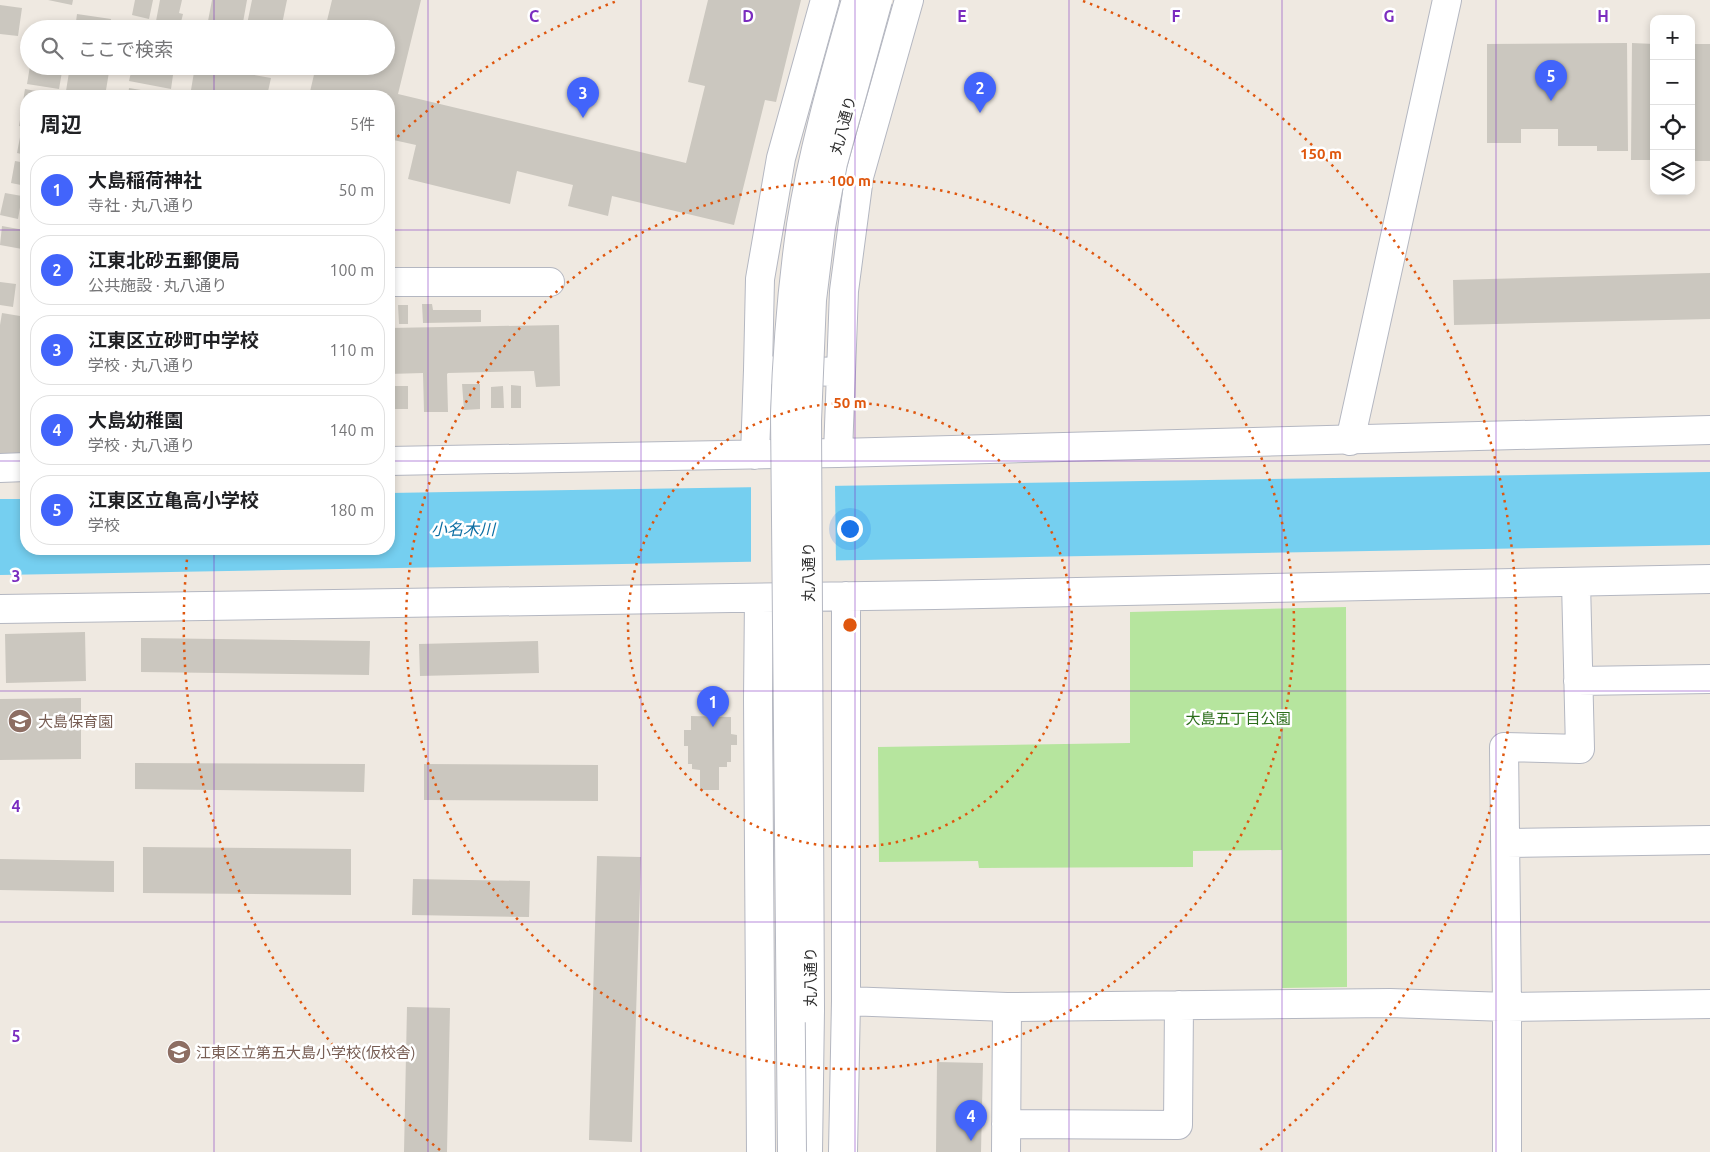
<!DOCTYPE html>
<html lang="ja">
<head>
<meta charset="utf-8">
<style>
	:root { --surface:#fff; --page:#f6f6f6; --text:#202124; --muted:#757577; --line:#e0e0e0; --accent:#4264fb }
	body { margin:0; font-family:Ubuntu,"Noto Sans JP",sans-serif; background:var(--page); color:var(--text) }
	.controls { position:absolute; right:15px; top:15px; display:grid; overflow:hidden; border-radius:10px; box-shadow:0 2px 8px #0003 }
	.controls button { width:45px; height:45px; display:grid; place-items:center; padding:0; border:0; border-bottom:1px solid var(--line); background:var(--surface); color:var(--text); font:25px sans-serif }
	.you { position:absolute; left:849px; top:528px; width:18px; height:18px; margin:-12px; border:4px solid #fff; border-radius:50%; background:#1a73e8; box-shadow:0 0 0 8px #1a73e833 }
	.badge { display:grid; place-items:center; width:32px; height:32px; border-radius:50%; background:var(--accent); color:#fff; font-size:16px; font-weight:700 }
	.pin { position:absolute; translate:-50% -41px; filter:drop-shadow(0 1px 2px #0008) }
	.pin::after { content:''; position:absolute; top:26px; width:18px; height:15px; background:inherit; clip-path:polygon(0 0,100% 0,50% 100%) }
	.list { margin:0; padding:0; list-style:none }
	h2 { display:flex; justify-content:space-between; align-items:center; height:65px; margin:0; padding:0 20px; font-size:21px }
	h2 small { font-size:16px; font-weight:400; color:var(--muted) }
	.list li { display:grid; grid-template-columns:32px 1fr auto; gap:15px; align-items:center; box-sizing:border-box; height:70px; margin:0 10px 10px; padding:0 10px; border:1px solid var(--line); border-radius:20px }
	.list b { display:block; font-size:19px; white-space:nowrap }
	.list p { margin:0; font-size:16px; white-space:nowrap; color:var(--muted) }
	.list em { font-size:16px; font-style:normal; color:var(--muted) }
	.icon { flex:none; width:28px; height:28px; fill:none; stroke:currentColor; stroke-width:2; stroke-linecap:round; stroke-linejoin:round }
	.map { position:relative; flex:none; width:1710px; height:1152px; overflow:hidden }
	.search { position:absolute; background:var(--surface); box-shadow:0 2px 8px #0003; left:20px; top:20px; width:375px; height:55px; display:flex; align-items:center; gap:12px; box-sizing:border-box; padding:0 18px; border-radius:28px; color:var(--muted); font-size:19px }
	.panel { position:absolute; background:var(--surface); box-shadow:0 2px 8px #0003; left:20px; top:90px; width:375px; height:465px; border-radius:20px }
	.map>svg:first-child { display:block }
	.green { fill:#b6e59e }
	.water { fill:#75cff0 }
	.pier { fill:#efe9e1 }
	.building { fill:#cbc7bf }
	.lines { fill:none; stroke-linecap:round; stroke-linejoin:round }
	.street-casing { stroke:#b4b7c1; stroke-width:30 }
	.secondary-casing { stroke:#b4b7c1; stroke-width:30 }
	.street { stroke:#fff; stroke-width:28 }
	.secondary { stroke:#fff; stroke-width:28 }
	.secondary-bridge-casing { stroke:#b4b7c1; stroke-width:30; stroke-linecap:butt }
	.secondary-bridge { stroke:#fff; stroke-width:28 }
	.grid { fill:none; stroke:#7b2cbf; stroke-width:1; stroke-opacity:0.55 }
	.ring { fill:none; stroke:#df570e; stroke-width:2.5; stroke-dasharray:2.5 5 }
	.labels { text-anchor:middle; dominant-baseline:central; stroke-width:5; stroke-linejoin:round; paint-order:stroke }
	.street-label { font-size:15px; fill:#2e2e2e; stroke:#fff }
	.park-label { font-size:15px; fill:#2c6e1b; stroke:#fff }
	.education-label { font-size:15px; fill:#785e54; stroke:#fff; text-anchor:start }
	.water-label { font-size:16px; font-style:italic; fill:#0d6fa3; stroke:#fff }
	.grid-label { font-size:16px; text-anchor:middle; font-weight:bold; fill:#7b2cbf; stroke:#fff; stroke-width:5; stroke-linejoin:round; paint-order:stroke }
	.centre { fill:#df570e; stroke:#fff; stroke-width:2.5 }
	.ring-label { font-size:15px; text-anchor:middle; font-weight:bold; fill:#df570e; stroke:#fff; stroke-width:5; stroke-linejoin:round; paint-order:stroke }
</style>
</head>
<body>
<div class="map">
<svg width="1710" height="1152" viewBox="0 0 1710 1152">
	<rect width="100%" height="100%" fill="#efe9e1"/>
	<path class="green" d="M1346,607L1347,987L1282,988V850L1193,851V867L979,868L978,861L879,862L878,747L1130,743V612Z"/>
	<path class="water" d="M1710,472V545L0,575V499H26V549H389V493Z"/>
	<path class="pier" d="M835,484L836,563L751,564V485Z"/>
	<path class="building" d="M48,0H73L72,5Z
		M135,0H153L149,19L132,15Z
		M160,0H182L179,13L183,14L180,26L156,21Z
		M212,0H247L242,28L208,21Z
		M252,0H287L281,29H246Z
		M332,0H421L398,94L686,163L705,86L688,82L708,0H801L776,102L765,100L734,225L612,196L608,216L568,206L573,185L517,171L510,204L408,179L416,145L389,139V96H309L316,66H386V29H325Z
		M0,5L22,8L18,36L0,34Z
		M77,14L111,19L110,29H75Z
		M1627,43L1628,151H1597V146H1558V129H1521V143H1487V44Z
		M1632,43L1654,44V160H1631Z
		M1691,44H1710V161H1691Z
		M30,66H63L59,89L27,84Z
		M70,66H110L105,96L66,91Z
		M195,66H205L271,78L267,96H190Z
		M132,68L173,75L171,89L129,81Z
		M129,88L171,95V96H128Z
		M25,89L47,93L46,96H26V127L19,126Z
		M21,132H26V155L17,153Z
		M15,161L26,163V186L11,183Z
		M5,193L22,196L18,219L0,215Z
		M2,226L24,230L22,249L0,245Z
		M1710,273V319L1454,325L1453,280Z
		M0,282L16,284L13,307L0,305Z
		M24,288H26V309L21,308Z
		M422,304H432L433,310H481V322L423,323Z
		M398,305H408V324H399Z
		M2,313L26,317V454L18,453L16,456L0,453V325Z
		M559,325L560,386L536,387L534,371L448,373L447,374L448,412H424L423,373L389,374V328Z
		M462,384H480V409L464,410Z
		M511,385L521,386V408H511Z
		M393,386H408V409H394Z
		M503,386L504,408H491V387Z
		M85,632L86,681L6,683L5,634Z
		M141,638L370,641L369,675L141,672Z
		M538,641L539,673L420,676L419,644Z
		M81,698V759L0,760V699Z
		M691,716L731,717V734L737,735V745H731V762H727V767H719V790H700V770L692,769V764H688V746H684V730H691Z
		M135,763L365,764L364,792L135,789Z
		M424,764L598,765V801L424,800Z
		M143,847L351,849V895L143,893Z
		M597,856L641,857L632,1142L589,1140Z
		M0,859L114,861V892L0,890Z
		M413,879L530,881L529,917L412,915Z
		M407,1007L450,1008L447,1152H404Z
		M937,1062L983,1063L981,1152H936Z"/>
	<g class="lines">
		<g class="street-casing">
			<path id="street" d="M825,0L781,158L760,279L758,370L841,372L844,291L859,177L909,0
				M389,282H550
				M838,453L841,372
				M755,455L758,370
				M389,461L838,453L1710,430
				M0,468L26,467
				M759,598L758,699L761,1152
				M0,609L935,595L1710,579
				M1578,681L1710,679
				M1506,843L1710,840
				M846,1001L1007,1007L1390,1003L1507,1007L1710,1004
				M1006,1124L1178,1125L1179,1005
				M843,1152L846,1001V596
				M1006,1152L1007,1007
				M1507,1152V1007L1504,747L1580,749L1576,582"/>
		</g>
		<g class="secondary-casing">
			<path id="secondary" d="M1350,441L1447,0
				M808,1152L810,1009"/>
		</g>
		<use href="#street" class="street"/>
		<use href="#secondary" class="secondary"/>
		<g class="secondary-bridge-casing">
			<path id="secondary-bridge" d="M810,1009L807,421L812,300L821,227L833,163L878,0
				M792,1152L785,414C787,350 792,288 801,225C813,149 835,74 856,0"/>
		</g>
		<use href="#secondary-bridge" class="secondary-bridge"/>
	</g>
	<path class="grid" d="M214,0V29M428,0V1152M641,0V1152M855,0V1152M1069,0V1152M1282,0V1152M1496,0V1152M214,66V96M0,230H26M389,230H1710M0,461H26M389,461H1710M214,549V1152M0,691H1710M0,922H1710"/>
	<g class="ring">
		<circle cx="850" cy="625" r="222"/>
		<circle cx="850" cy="625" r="444"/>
		<path d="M440 1150A666 666 0 0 1 188 550M392 142A666 666 0 0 1 617 1M1083 1A666 666 0 0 1 1260 1150"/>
	</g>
	<defs>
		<g id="school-disc" transform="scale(1.25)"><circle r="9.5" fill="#8d6e63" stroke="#fff"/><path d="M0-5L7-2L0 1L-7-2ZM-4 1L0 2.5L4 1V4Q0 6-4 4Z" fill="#fff"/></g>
	</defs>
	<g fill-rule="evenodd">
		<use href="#school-disc" x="20" y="721"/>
		<use href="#school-disc" x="179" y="1052"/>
	</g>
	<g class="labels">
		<g class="street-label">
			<text transform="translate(843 125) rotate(-75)">丸八通り</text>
			<text transform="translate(808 572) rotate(-90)">丸八通り</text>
			<text transform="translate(810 977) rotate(-90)">丸八通り</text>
		</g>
		<g class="park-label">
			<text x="1238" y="718">大島五丁目公園</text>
		</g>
		<g class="education-label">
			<text x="38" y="721">大島保育園</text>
			<text x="196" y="1052">江東区立第五大島小学校(仮校舎)</text>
		</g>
		<g class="water-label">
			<text x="463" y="529">小名木川</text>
		</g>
	</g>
	<g class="grid-label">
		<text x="534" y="22">C</text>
		<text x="748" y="22">D</text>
		<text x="962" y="22">E</text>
		<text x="1176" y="22">F</text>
		<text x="1389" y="22">G</text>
		<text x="1603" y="22">H</text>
		<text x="16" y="582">3</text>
		<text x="16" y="812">4</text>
		<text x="16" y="1042">5</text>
	</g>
	<circle cx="850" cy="625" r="8" class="centre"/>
	<g class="ring-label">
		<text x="1321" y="159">150 m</text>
		<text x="850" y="186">100 m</text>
		<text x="850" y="408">50 m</text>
	</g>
</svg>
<div class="controls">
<button>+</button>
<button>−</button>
<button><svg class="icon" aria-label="locate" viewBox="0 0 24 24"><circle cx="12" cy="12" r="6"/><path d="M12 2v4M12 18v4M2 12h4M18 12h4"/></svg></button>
<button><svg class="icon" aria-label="layers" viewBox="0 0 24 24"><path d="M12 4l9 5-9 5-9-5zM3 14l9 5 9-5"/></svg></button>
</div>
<div class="you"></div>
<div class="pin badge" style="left:713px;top:727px">1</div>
<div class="pin badge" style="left:980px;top:113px">2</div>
<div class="pin badge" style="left:583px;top:118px">3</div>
<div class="pin badge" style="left:971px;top:1141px">4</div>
<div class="pin badge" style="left:1551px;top:101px">5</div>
<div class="search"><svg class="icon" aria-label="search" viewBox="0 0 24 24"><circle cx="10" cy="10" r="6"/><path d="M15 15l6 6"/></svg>ここで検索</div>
<section class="panel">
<h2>周辺<small>5件</small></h2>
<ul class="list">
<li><span class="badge">1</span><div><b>大島稲荷神社</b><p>寺社 · 丸八通り</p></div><em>50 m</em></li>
<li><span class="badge">2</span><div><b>江東北砂五郵便局</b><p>公共施設 · 丸八通り</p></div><em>100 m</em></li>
<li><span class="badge">3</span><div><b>江東区立砂町中学校</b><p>学校 · 丸八通り</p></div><em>110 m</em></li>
<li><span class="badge">4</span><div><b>大島幼稚園</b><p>学校 · 丸八通り</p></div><em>140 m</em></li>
<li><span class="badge">5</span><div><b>江東区立亀高小学校</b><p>学校</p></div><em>180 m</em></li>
</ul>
</section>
</div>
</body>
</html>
